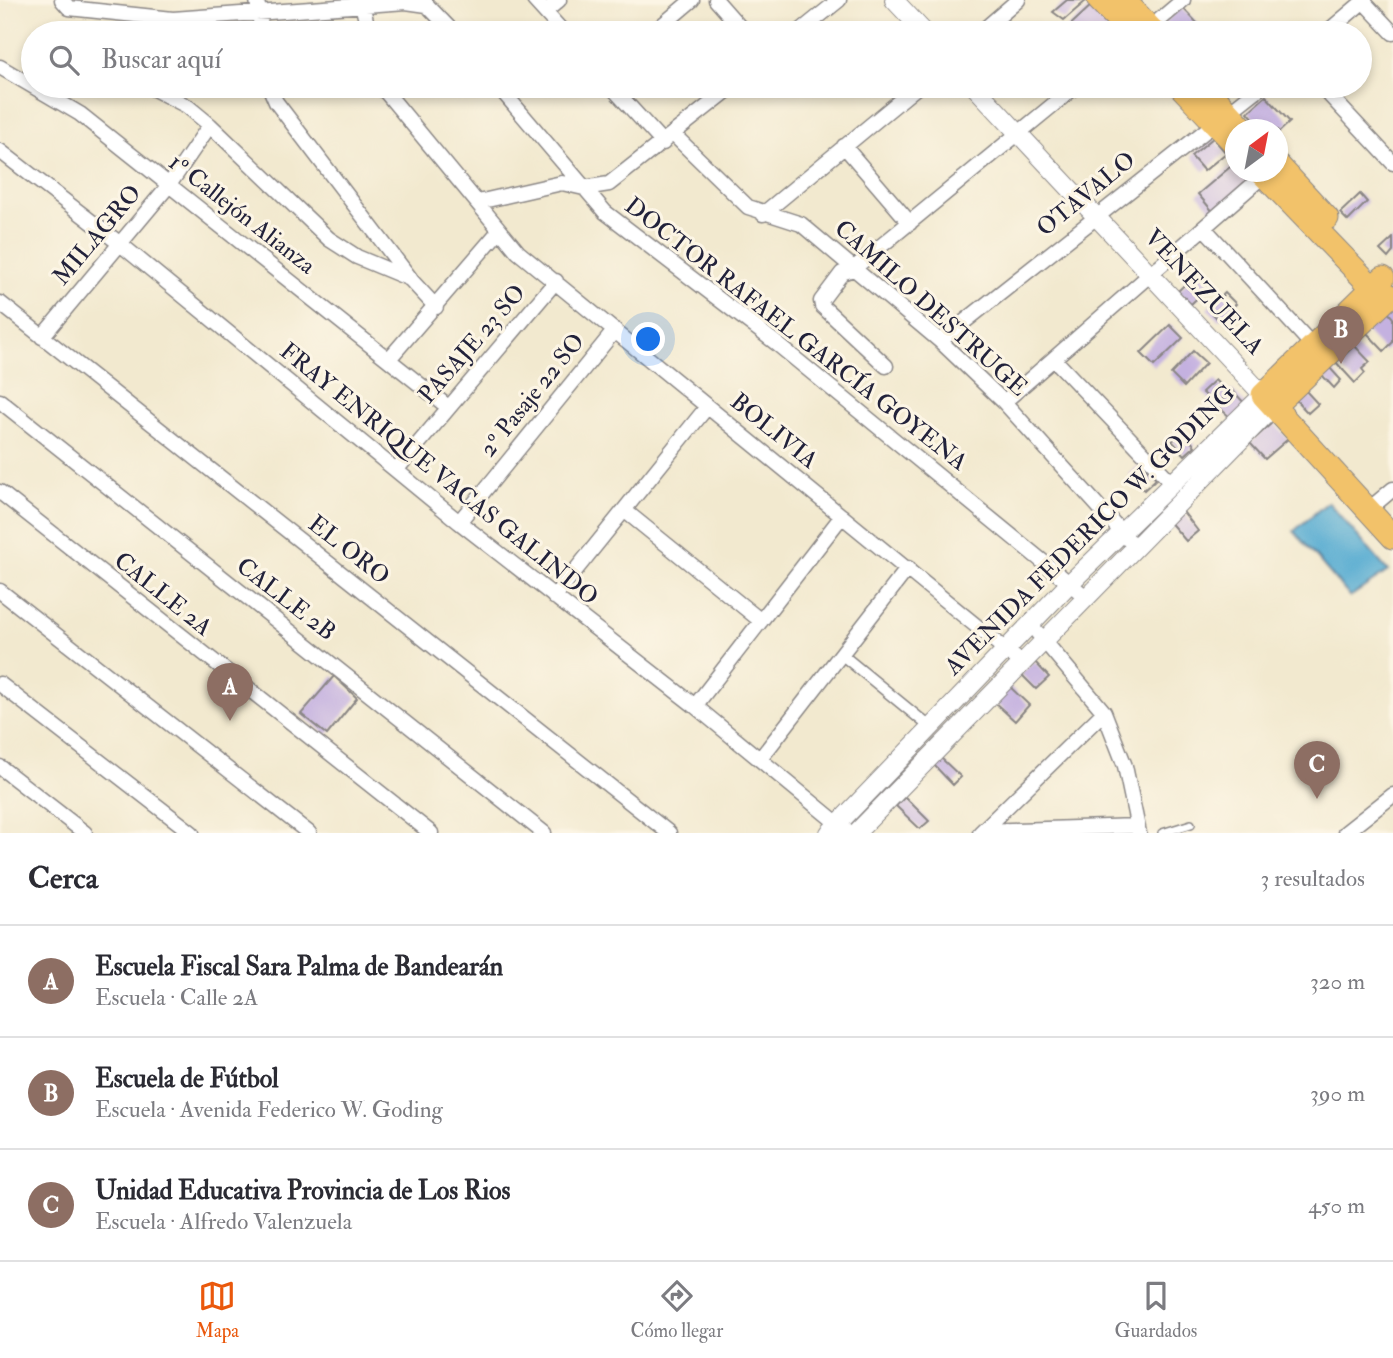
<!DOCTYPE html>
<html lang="es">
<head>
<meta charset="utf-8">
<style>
	:root { --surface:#fff; --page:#f7f7f7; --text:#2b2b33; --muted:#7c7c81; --line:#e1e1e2; --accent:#ea580c }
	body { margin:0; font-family:"IM FELL Double Pica",serif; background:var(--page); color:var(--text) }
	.compass { position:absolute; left:1225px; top:119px; width:63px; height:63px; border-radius:50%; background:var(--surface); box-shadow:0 4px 10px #0003; rotate:32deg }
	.you { position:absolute; left:649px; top:340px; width:24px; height:24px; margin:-18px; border:5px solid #fff; border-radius:50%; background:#1a73e8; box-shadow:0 0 0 10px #1a73e833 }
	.badge { display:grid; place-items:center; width:46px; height:46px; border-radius:50%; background:var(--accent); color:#fff; font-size:23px; font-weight:700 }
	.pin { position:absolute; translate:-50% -58px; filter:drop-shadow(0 2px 4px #0008) }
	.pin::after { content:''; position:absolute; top:37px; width:24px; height:21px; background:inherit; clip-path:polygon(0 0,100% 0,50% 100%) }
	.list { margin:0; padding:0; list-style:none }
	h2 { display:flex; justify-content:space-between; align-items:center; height:91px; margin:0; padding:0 28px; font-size:30px }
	h2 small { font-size:23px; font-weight:400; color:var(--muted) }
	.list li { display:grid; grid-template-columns:46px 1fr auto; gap:21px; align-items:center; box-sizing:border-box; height:112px; padding:0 28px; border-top:2px solid var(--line) }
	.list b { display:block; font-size:26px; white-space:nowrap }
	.list p { margin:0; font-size:23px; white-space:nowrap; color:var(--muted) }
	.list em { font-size:23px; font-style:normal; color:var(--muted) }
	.icon { flex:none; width:38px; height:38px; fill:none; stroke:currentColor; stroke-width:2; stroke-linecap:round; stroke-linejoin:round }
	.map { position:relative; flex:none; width:1393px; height:833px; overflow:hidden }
	.search { position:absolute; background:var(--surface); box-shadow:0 4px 10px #0003; left:21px; right:21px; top:21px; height:77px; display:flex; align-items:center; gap:18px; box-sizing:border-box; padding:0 24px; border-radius:38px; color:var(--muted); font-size:26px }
	.sheet { height:427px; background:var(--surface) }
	nav { display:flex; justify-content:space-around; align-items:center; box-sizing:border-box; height:98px; border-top:2px solid var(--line); background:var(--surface); font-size:19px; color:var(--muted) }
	nav a { display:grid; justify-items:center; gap:4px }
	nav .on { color:var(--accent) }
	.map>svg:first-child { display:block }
	.water { fill:#54abd1; stroke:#3b6686; stroke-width:2 }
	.building { fill:#c4b1e0 }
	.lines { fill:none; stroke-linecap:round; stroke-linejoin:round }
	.service-casing { stroke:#8a8685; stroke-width:10 }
	.pedestrian-casing { stroke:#8a8685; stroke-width:13 }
	.minor-casing { stroke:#8a8685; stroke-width:17 }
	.tertiary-casing { stroke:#8a8685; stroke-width:20 }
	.primary-casing { stroke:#8a8685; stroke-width:25 }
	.service { stroke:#fff; stroke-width:7 }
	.pedestrian { stroke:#fff; stroke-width:10 }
	.minor { stroke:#fff; stroke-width:14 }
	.tertiary { stroke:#fff; stroke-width:18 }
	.primary { stroke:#f2c26a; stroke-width:23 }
	.labels { text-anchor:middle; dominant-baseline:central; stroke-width:6; stroke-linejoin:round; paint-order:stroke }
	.street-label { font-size:24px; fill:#22223b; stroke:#fcf5e5 }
</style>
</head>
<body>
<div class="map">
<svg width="1393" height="833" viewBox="0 0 1393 833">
	<rect width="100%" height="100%" fill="#fcf5e5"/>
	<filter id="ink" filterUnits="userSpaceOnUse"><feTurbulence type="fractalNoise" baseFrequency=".0143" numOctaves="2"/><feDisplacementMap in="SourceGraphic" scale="14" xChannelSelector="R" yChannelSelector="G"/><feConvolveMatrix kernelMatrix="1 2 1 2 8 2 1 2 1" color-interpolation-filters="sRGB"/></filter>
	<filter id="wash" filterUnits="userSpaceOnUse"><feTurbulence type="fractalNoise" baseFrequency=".00686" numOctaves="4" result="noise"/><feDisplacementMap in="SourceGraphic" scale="28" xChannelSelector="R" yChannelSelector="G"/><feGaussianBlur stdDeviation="1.57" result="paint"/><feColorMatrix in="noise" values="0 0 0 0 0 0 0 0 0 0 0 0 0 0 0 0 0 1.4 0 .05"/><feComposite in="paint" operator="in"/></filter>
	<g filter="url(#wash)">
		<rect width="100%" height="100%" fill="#f2e9cf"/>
		<path class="water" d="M1328,502L1388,571L1350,597L1294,531Z"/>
		<g id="blocks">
			<path class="building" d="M1067,0H1087L1064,20L1053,12Z
				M1093,4L1120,33H1068L1065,30Z
				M1182,7L1199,25L1190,33H1172L1163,24Z
				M1266,96L1290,122L1278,133V130H1264L1248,112Z
				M1213,138L1226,153L1204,171L1191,156Z
				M1236,162V172H1244L1252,180L1214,213L1198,194Z
				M1360,194L1367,202L1348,221L1340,213Z
				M1393,238V252L1388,258L1380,250Z
				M1198,272L1211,285L1191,304L1178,291Z
				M1225,293L1236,304L1219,320L1208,309Z
				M1387,311L1393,318V342L1384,351L1365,331Z
				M1170,325L1183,338L1154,366L1141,353Z
				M1352,343L1370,362L1362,369L1365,373L1355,383L1334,360Z
				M1193,351L1206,363L1184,387L1171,374Z
				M1329,367L1341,380L1334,388L1321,374Z
				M1215,380L1227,393L1221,401L1232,390L1248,407L1233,420L1202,392Z
				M1305,390L1318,404L1308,413L1295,399Z
				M1273,422L1288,439L1265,459L1250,443Z
				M1183,432L1195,446L1185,455L1172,441Z
				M1142,463L1156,479L1144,490L1129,474Z
				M1181,509L1198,531L1186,541L1168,520Z
				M1034,661L1049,677L1036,689L1021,674Z
				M334,676L357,698L327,735L301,714Z
				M1008,685L1029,705L1015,721L993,701Z
				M941,758L961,777L953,785L934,765Z
				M905,797L929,821L920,829L896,806Z"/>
		</g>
	</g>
	<g filter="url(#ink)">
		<use href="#blocks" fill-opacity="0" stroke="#8a8685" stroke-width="2"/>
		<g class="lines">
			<g class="service-casing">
				<path id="service" d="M1162,833L1191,824"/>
			</g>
			<g class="pedestrian-casing">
				<path id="pedestrian" d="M841,654L930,727"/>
			</g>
			<g class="minor-casing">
				<path id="minor" d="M62,0L69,8L173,19L406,2L427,5L454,33
					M257,0L262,33
					M361,0L369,33
					M534,0L564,33
					M716,0L745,33
					M1362,0L1393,33
					M545,12L559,0
					M1150,28L1183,0
					M653,33L692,0
					M798,33L839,0
					M980,33L1018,0
					M1326,33L1365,0
					M0,67L80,114L448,407
					M148,86L187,106L210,125L329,239L357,257L410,279L436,307
					M269,86L276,102L410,278
					M381,86L518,252L1023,664
					M498,86L605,212L776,343L1086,597
					M611,86L663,143
					M1321,86L1393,163
					M674,135L748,207L801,224L940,341L1004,402L1135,547
					M844,146L910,223
					M0,151L119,243L459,522L695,706L849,833
					M478,202L562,183L584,188L609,184L733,86
					M763,214L918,86
					M1204,228L1313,346
					M0,303L669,833
					M42,337L169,185L210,125
					M940,341L1262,86
					M389,359L499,231
					M1054,359L1172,483
					M886,366L822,306L821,301L842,273L853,269L1076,86
					M0,401L544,833
					M1004,402L1264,175
					M397,469L556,281
					M0,492L431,833
					M624,510L761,621
					M1368,510L1393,489
					M459,522L615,330
					M0,591L309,833
					M554,597L707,407
					M1031,625L1104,712L1125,766L1139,833
					M0,684L192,833
					M695,706L842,516
					M760,759L908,568
					M0,767L85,833
					M982,831L1137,826
					M980,833L1104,712
					M1345,833L1393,795"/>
			</g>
			<g class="tertiary-casing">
				<path id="tertiary" d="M894,0L925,33
					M829,833L1070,583L1263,395L974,86
					M856,833L1274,406"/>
			</g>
			<g class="primary-casing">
				<path id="primary" d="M1099,0L1131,33
					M1124,0L1155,33
					M1180,86L1236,145
					M1204,86L1245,130
					M1278,165L1327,218
					M1261,172L1373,288L1390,296
					M1383,278L1263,395L1393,537
					M1274,406L1390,296"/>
			</g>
			<use href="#service" class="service"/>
			<use href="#pedestrian" class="pedestrian"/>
			<use href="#minor" class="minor"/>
			<use href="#tertiary" class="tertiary"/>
			<use href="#primary" class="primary"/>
		</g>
	</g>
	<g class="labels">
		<g class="street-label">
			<text transform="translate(1086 194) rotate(-39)">OTAVALO</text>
			<text transform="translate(242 214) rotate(38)">1º Callejón Alianza</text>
			<text transform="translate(97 235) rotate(-50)">MILAGRO</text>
			<text transform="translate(1204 292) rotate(47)">VENEZUELA</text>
			<text transform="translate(931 308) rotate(42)">CAMILO DESTRUGE</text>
			<text transform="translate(796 334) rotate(38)">DOCTOR RAFAEL GARCÍA GOYENA</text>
			<text transform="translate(472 344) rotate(-49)">PASAJE 23 SO</text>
			<text transform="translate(532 395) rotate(-51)">2º Pasaje 22 SO</text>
			<text transform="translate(774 431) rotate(39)">BOLIVIA</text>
			<text transform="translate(439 474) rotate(39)">FRAY ENRIQUE VACAS GALINDO</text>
			<text transform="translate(1090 530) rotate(-45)">AVENIDA FEDERICO W. GODING</text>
			<text transform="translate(349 550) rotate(38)">EL ORO</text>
			<text transform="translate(163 594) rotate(39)">CALLE 2A</text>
			<text transform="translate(286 599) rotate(38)">CALLE 2B</text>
		</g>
	</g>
</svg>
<svg class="compass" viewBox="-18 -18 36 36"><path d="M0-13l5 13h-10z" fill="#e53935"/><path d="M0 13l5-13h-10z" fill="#7c7c81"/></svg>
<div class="you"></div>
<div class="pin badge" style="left:230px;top:721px;background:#8d6e63">A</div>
<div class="pin badge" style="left:1341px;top:364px;background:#8d6e63">B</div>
<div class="pin badge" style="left:1317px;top:799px;background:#8d6e63">C</div>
<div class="search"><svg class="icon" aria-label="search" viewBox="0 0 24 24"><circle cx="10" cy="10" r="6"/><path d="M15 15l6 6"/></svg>Buscar aquí</div>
</div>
<section class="sheet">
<h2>Cerca<small>3 resultados</small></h2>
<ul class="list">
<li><span class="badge" style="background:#8d6e63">A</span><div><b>Escuela Fiscal Sara Palma de Bandearán</b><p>Escuela · Calle 2A</p></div><em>320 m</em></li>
<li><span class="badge" style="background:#8d6e63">B</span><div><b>Escuela de Fútbol</b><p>Escuela · Avenida Federico W. Goding</p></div><em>390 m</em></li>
<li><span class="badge" style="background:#8d6e63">C</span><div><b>Unidad Educativa Provincia de Los Rios</b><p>Escuela · Alfredo Valenzuela</p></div><em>450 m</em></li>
</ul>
</section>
<nav>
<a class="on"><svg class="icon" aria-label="map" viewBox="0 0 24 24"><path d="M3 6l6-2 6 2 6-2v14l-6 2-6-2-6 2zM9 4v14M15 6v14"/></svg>Mapa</a>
<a><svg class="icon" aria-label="directions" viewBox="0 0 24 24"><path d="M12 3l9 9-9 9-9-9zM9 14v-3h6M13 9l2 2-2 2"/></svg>Cómo llegar</a>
<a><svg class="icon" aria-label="saved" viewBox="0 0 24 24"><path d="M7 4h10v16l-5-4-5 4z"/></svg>Guardados</a>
</nav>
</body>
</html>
